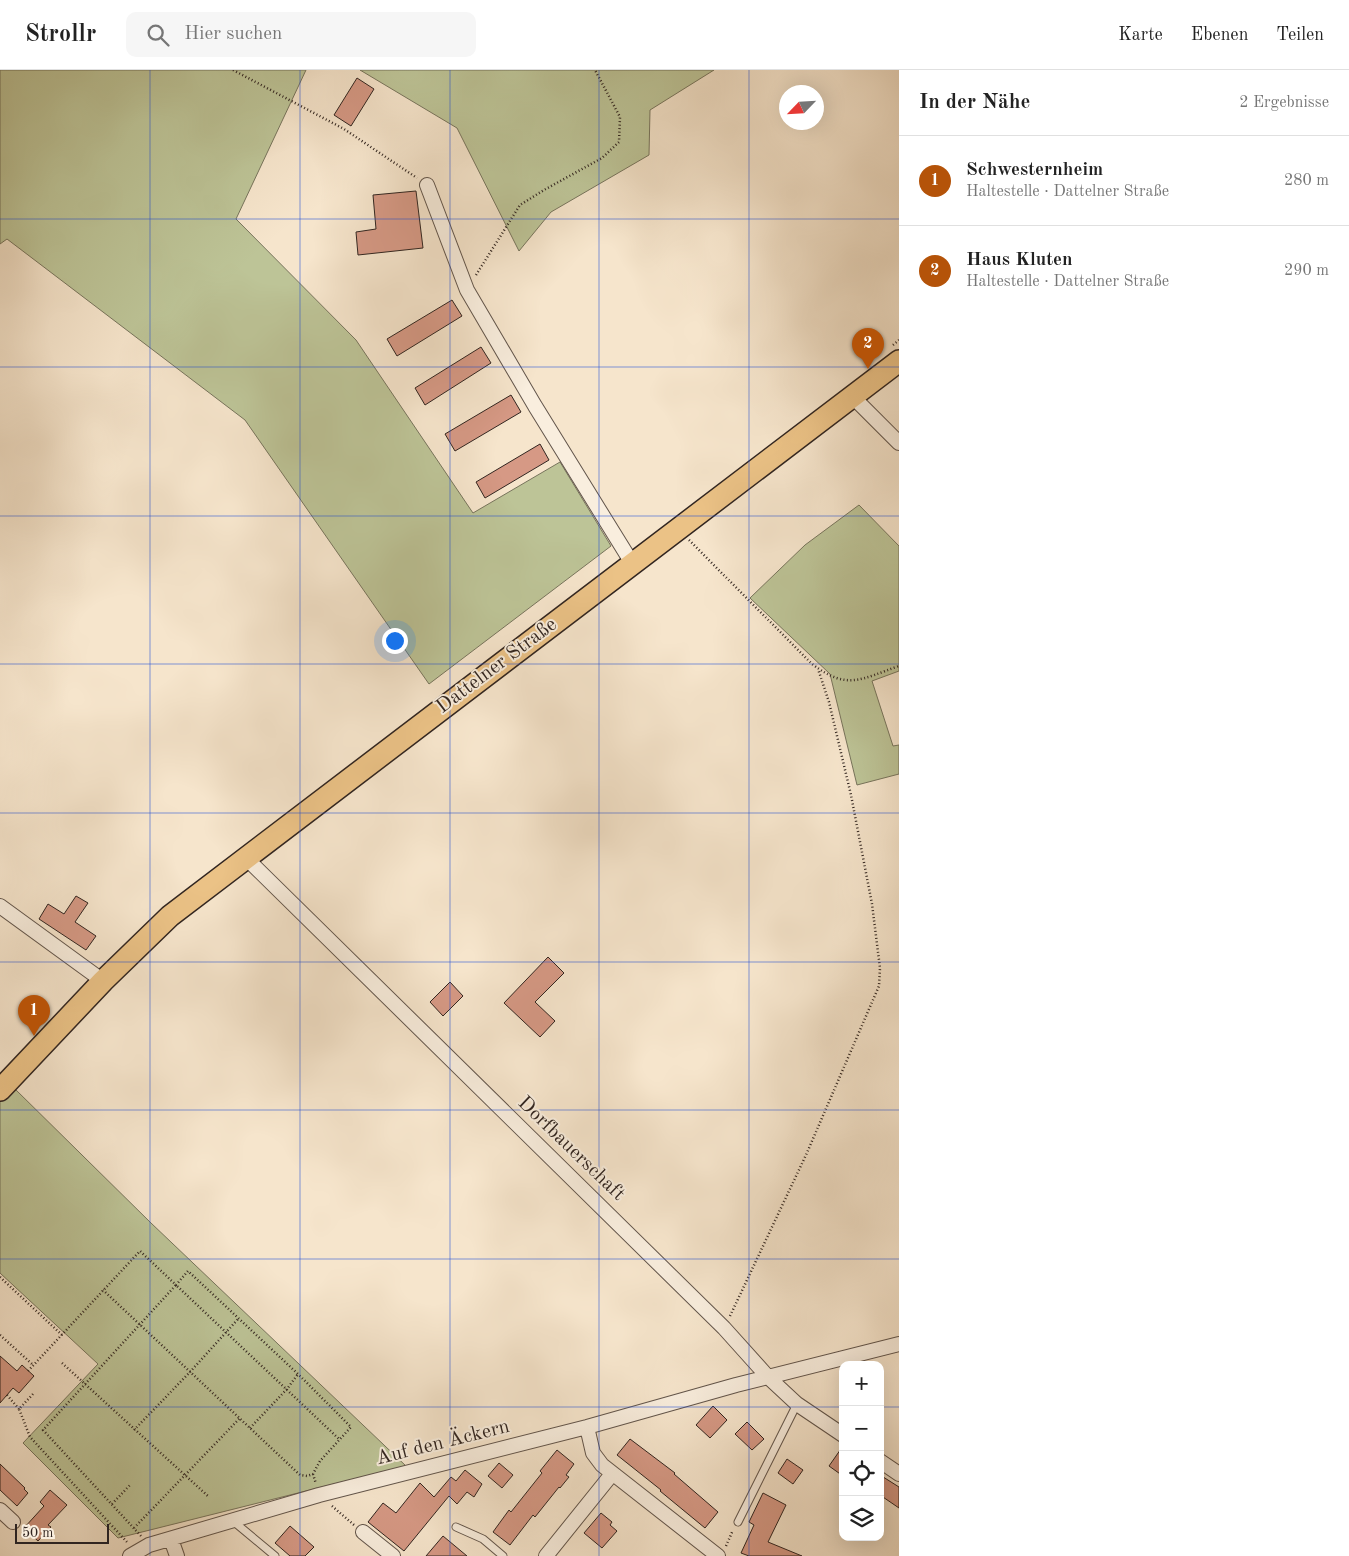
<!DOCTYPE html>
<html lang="de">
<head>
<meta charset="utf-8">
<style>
	:root { --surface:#fff; --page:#f6f6f6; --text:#222; --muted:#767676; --line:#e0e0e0; --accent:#b45309 }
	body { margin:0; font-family:"Old Standard TT",serif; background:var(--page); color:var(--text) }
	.controls { position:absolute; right:15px; bottom:15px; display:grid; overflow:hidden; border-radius:10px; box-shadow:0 5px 20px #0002 }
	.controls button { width:45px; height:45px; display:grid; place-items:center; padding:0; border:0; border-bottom:1px solid var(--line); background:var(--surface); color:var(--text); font:25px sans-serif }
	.compass { position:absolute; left:779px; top:15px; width:45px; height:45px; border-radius:50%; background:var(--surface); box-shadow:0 5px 20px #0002; rotate:245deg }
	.scale { position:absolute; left:15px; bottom:12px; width:94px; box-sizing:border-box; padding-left:5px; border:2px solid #312520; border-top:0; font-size:14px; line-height:18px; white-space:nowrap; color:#312520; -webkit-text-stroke:4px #f9eede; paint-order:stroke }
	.you { position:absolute; left:394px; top:570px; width:18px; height:18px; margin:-12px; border:4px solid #fff; border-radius:50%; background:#1a73e8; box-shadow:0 0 0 8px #1a73e833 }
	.badge { display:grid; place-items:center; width:32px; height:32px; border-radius:50%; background:var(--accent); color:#fff; font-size:16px; font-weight:700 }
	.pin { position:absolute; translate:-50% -41px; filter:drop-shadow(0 1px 2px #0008) }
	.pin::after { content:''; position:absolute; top:26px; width:18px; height:15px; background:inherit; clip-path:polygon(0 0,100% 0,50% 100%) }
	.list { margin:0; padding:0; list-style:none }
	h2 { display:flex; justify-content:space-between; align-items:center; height:65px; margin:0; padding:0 20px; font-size:21px }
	h2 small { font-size:16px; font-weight:400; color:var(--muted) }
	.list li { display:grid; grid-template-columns:32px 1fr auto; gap:15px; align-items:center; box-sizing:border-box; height:90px; padding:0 20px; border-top:1px solid var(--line) }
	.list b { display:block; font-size:19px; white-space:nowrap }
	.list p { margin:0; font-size:16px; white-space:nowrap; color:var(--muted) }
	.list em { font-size:16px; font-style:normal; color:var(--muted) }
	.icon { flex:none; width:28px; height:28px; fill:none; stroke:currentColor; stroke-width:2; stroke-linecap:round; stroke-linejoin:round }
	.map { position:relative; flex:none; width:899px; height:1486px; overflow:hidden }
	header { display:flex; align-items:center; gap:30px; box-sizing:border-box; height:70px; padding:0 25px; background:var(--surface); border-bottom:1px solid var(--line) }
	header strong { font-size:24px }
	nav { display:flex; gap:28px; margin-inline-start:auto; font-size:18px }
	.search { width:350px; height:45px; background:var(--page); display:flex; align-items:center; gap:12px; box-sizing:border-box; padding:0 18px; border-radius:10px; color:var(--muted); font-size:19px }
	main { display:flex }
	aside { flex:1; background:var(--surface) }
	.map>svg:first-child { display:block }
	.green { fill:#bdc497; stroke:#77745c }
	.building { fill:#d69985; stroke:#312520 }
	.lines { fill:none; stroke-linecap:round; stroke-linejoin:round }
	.service-casing { stroke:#62554b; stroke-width:9 }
	.minor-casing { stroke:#62554b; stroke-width:16 }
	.primary-casing { stroke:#312520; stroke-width:24 }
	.path { stroke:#312520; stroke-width:2.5; stroke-dasharray:1 2.5; stroke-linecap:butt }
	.service { stroke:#f9eede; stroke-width:7 }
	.minor { stroke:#f9eede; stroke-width:14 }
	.primary { stroke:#ebc286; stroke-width:21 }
	.grid { fill:none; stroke:#1d4ed8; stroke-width:1; stroke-opacity:0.55 }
	.labels { text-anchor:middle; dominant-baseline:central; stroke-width:4; stroke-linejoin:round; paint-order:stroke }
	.street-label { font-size:20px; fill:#312520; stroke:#f9eede }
</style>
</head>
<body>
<header>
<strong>Strollr</strong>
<div class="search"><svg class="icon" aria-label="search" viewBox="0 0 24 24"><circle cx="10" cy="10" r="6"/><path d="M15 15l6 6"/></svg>Hier suchen</div>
<nav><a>Karte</a><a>Ebenen</a><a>Teilen</a></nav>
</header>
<main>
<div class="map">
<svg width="899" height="1486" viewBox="0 0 899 1486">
	<rect width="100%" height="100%" fill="#f6e5cc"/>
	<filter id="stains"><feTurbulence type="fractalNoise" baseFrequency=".004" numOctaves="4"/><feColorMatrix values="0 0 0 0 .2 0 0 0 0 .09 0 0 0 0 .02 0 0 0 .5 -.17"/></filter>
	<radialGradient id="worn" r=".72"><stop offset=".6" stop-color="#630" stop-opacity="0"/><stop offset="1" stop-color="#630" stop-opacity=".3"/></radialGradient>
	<path class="green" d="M0,0H306L236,149L356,270L473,443L560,392L611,476L429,614L245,350L7,169L0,174Z
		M360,0H714L650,40L649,85L551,142L519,181L457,58Z
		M859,435L899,476V601L872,611L893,676L899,675V704L857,715L830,604L750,528L805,475Z
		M13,1017L151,1153L406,1396L118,1468L23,1373L98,1294L0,1203V1031Z"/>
	<path class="building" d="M357,8L374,19L351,56L334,45Z
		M416,121L423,178L358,185L356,162L376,159L373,125Z
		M452,230L462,246L397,286L387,269Z
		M481,277L491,293L425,335L415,318Z
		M511,325L521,342L455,381L445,364Z
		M540,374L549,390L485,428L476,412Z
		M76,826L88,833L75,852L96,866L86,880L39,849L48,834L64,844Z
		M548,887L564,903L535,932L555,951L540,967L504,933Z
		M450,912L463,926L443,946L430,932Z
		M0,1286L17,1301L22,1295L34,1306L19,1323L13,1318L0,1333Z
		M713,1336L727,1350L710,1368L696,1355Z
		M747,1352L764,1369L752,1380L735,1364Z
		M630,1369L675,1403L674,1404L718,1442L705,1458L660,1421L661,1420L617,1385Z
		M843,1376V1406L829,1396Z
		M557,1380L574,1394L566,1405L569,1407L560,1418L559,1417L535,1447L533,1445L510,1475L493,1462L509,1440L511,1442L542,1403L540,1401Z
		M787,1389L803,1400L793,1414L778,1403Z
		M499,1393L513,1405L502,1418L488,1406Z
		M0,1394L25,1418L24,1419L28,1423L17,1436L0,1420Z
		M465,1400L482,1414L474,1427L467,1422L457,1434L449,1426L404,1481L368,1452L383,1433L396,1443L420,1413L434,1427L451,1407L456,1411Z
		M880,1405L899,1417V1438L880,1425Z
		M50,1420L67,1435L48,1455L51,1457L38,1471L24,1458L44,1436L40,1432Z
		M763,1423L786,1435L768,1472L802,1486H749L741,1483L754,1455L749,1452Z
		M601,1443L612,1452L610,1455L617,1461L602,1478L584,1463Z
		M290,1456L314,1477L305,1486H290L275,1473Z
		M443,1466L467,1486H426Z"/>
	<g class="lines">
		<g class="service-casing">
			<path id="service" d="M233,1451L275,1486
				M738,1452L797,1334
				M456,1457L483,1469L503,1486"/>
		</g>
		<g class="minor-casing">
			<path id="minor" d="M427,115L467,220L535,336L632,493
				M853,327L899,373
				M246,788L724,1258L768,1307L797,1334L843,1365
				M0,836L103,911
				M587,1357L593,1383L602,1395L718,1486
				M880,1391L899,1404
				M0,1440L13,1452
				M363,1462L393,1486
				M171,1469L177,1486
				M130,1486L149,1475L319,1425L587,1357L736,1315L899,1274
				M546,1486L612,1404"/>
		</g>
		<g class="primary-casing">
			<path id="primary" d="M0,1020L103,911L170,846L899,291"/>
		</g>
		<path class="path" d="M233,0L344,59L417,108
			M476,205L520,135L544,120L602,88L619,72L620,47L595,0
			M893,275L899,270
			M689,470L812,594C848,621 861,609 899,596
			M0,1207L62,1265
			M730,1246L806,1085L879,916L880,898L872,834L851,725L829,632L818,599
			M0,1265L32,1294
			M62,1293L209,1427
			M28,1301L140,1181L176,1215L188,1201L298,1304L351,1357L320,1391L313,1404L307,1406L300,1405L103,1220
			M33,1324L19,1339L30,1367L127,1472
			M7,1325L19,1339
			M250,1358L287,1319L298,1304
			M134,1360L190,1302L239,1248
			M313,1404L316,1414
			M112,1434L130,1415
			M332,1436L354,1455
			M134,1458L240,1348
			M141,1466L43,1360L176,1215L339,1369
			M726,1476L733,1460"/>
		<use href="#service" class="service"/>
		<use href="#minor" class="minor"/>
		<use href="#primary" class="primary"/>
	</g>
	<path class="grid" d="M150,0V1486M300,0V1486M450,0V1486M599,0V1486M749,0V1486M0,149H899M0,297H899M0,446H899M0,594H899M0,743H899M0,892H899M0,1040H899M0,1189H899M0,1337H843M880,1337H899"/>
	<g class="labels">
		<g class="street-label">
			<text transform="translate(497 596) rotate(-37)">Dattelner Straße</text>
			<text transform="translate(571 1079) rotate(44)">Dorfbauerschaft</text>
			<text transform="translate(443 1373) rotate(-14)">Auf den Äckern</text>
		</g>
	</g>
	<rect width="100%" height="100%" filter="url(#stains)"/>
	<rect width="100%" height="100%" fill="url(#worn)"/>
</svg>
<div class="controls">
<button>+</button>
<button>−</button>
<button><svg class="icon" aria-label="locate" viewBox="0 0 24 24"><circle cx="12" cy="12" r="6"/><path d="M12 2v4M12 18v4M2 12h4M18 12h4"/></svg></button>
<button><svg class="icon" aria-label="layers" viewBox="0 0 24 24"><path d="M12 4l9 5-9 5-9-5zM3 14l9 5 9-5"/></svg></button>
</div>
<svg class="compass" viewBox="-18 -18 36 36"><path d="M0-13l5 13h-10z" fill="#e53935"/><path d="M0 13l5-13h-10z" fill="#767676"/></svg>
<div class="scale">50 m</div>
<div class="you"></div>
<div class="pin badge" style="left:34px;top:966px">1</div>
<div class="pin badge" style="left:868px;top:299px">2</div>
</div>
<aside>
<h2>In der Nähe<small>2 Ergebnisse</small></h2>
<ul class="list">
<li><span class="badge">1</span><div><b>Schwesternheim</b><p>Haltestelle · Dattelner Straße</p></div><em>280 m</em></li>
<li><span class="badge">2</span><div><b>Haus Kluten</b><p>Haltestelle · Dattelner Straße</p></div><em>290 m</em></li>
</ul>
</aside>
</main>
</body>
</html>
